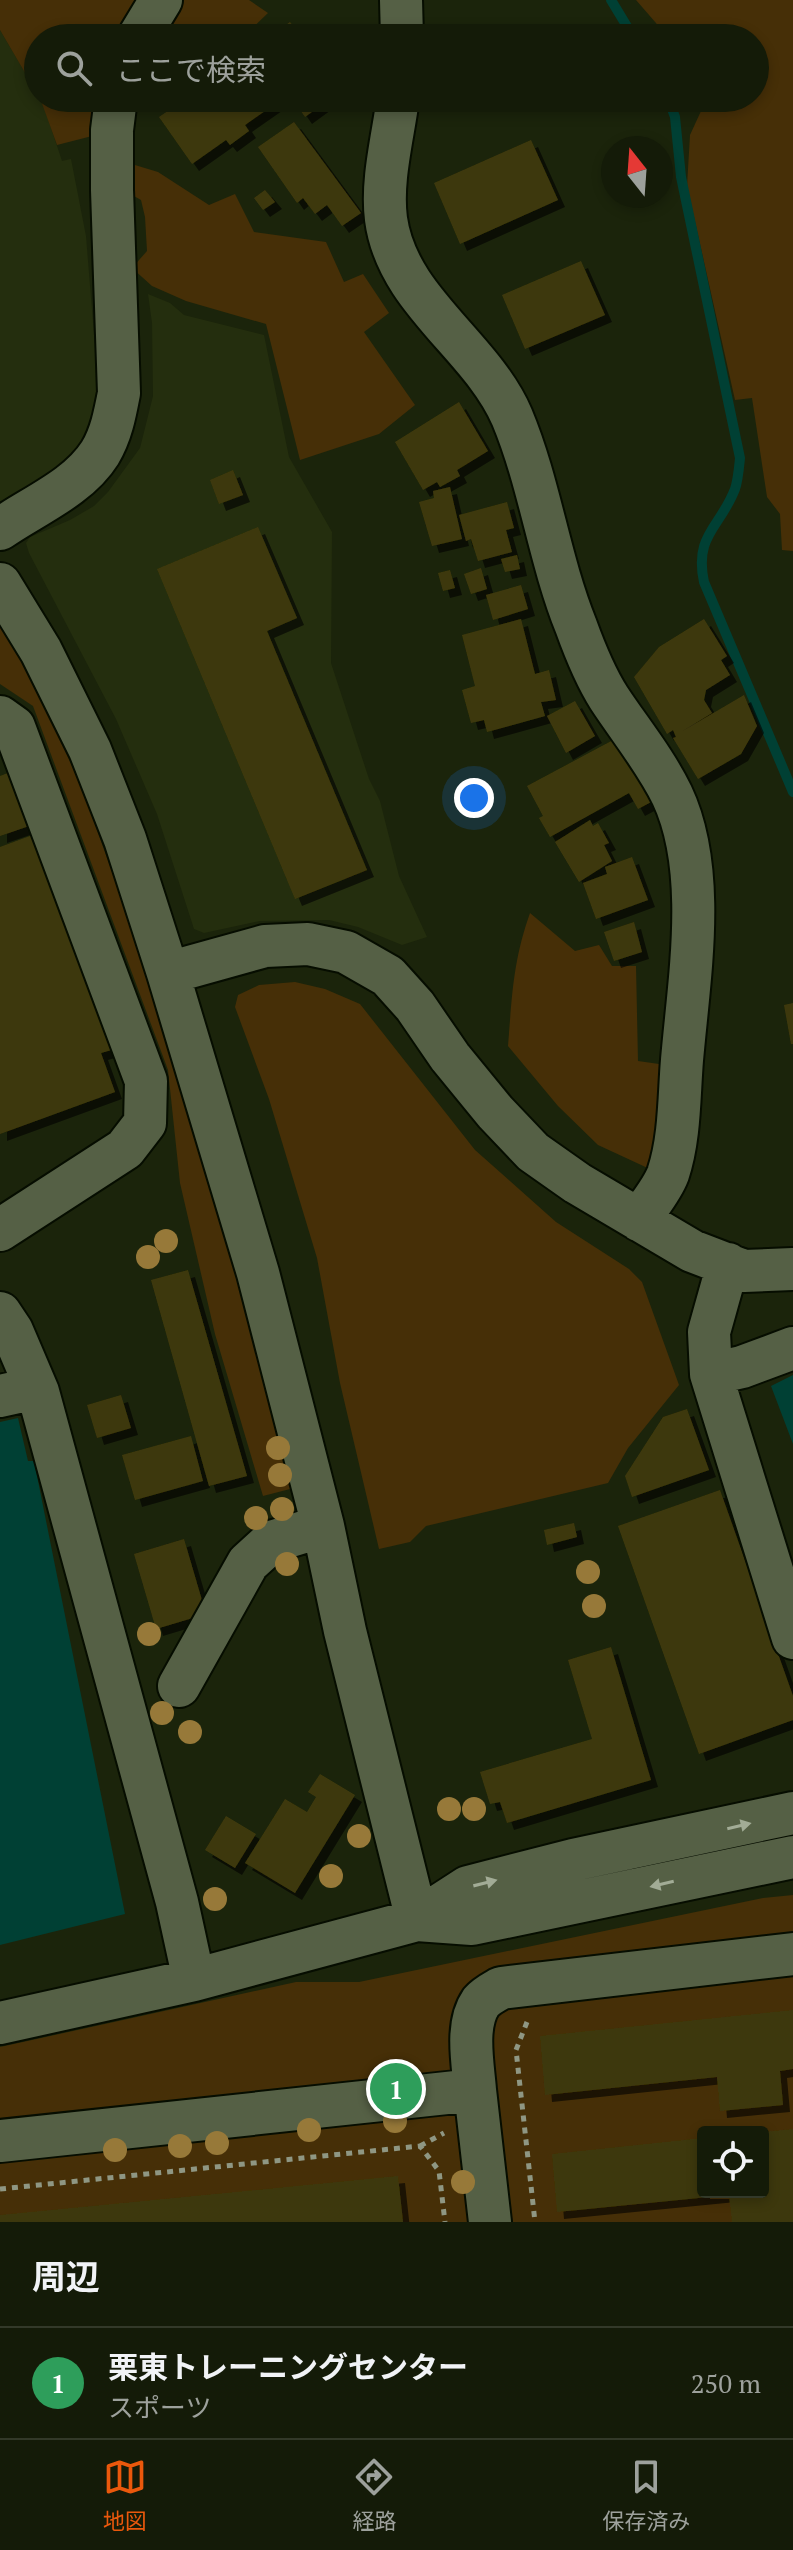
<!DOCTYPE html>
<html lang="ja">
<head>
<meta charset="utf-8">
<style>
	:root { --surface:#141b08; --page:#212816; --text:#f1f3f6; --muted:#9da19c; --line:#333929; --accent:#ea580c }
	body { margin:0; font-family:"PT Serif","Noto Sans JP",serif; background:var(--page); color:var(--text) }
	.controls { position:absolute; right:24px; bottom:24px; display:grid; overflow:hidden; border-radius:8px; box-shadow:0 4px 12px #0003 }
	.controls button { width:72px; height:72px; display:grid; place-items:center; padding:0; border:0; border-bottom:2px solid var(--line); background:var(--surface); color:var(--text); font:40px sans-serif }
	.compass { position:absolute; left:601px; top:136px; width:72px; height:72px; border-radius:50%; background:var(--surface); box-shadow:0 4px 12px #0003; rotate:343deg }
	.you { position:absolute; left:474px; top:798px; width:28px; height:28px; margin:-20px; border:6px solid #fff; border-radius:50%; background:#1a73e8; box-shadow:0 0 0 12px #1a73e833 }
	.badge { display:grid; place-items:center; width:52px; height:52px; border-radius:50%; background:var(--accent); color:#fff; font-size:26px; font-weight:700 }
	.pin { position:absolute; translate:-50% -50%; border:4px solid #fff; box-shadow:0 2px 8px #0006 }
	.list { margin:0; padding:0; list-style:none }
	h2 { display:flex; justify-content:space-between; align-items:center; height:104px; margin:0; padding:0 32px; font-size:34px }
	h2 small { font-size:26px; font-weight:400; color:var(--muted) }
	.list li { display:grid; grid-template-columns:52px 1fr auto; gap:24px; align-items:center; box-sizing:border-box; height:112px; padding:0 32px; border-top:2px solid var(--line) }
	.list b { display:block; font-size:30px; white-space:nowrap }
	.list p { margin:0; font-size:26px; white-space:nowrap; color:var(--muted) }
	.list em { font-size:26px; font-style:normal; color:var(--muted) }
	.icon { flex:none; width:44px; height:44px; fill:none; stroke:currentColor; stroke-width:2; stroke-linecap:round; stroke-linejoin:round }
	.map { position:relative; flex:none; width:793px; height:2222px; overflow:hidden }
	.search { position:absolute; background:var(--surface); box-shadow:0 4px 12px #0003; left:24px; right:24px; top:24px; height:88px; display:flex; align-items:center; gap:20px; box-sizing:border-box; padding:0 28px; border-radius:44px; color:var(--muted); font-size:30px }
	.sheet { height:216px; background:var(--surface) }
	nav { display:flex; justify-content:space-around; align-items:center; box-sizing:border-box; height:112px; border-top:2px solid var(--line); background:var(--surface); font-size:22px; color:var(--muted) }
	nav a { display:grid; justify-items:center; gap:4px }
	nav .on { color:var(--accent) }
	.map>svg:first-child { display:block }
	.built { fill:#242e0e }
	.green { fill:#462f07; fill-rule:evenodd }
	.water { fill:#004034 }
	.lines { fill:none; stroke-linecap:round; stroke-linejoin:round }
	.stream { stroke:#004034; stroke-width:10 }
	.building { fill:#3e380b; filter:url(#shadow) }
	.minor-casing { stroke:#060d00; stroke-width:46 }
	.path { stroke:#8f9783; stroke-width:5; stroke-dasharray:6 6; stroke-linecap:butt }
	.minor { stroke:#556045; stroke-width:42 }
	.tree { fill:#977939 }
	.oneway { fill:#a2ac96 }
</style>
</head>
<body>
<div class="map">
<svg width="793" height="2222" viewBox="0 0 793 2222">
	<defs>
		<filter id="shadow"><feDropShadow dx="7" dy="7" stdDeviation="0" flood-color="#0009"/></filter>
	</defs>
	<rect width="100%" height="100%" fill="#1b240b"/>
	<path class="built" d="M0,30L42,101L62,161L71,159L86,236L97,372L95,419L79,456L11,508L0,501Z
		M148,294L170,303L184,315L264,335L289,457L332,532L331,663L369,779L380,801L399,876L427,937L402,945L358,927L329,920L260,921L204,933L194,929L157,814L116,719L29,553L26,543L30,537L70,520L94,506L108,492L140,448L153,396L152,323Z"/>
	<path class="green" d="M0,0H149L127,38H38V95L0,30Z
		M177,0H249L268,13L242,38H149Z
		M636,0H793V551L782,550L780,514L767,497L752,398L735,400L687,186L690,135L701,111L696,98H755V38H669Z
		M40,98H104L100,134L57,145Z
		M125,162L158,172L209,205L235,194L254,232L326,242L344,282L363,274L389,313L364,332L415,405L379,434L300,460L266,324L186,301L152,286L132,268L147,251L145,217L141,200L125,191Z
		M0,620L50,716L83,791L130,922L256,1334L294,1488L263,1496L215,1334L180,1183L168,1070L33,706L0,684Z
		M530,913L575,951L599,945L612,966H636L638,1061L666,1065L652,1170L598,1145L558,1106L508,1046C512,996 513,961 530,913Z
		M295,982L325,989L360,1004L475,1150L556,1222L629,1269L642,1282L679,1385L628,1448L608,1483L426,1526L410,1542L379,1549L340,1383L317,1258L269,1099L235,1007L238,995L259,985Z
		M793,1895V2222H0V2047L296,1982H359L763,1898ZM703,2132H763V2192H703Z"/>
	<path class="water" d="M793,1375V1444L771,1386Z
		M18,1418L28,1461H34L125,1914L0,1945V1422Z"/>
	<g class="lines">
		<path class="stream" d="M611,0L634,38
			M668,98L675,117L681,177L740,458C739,468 738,480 735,489C720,528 694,535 704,582L793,792"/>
	</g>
	<path class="building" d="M290,22L302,38H268Z
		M187,98H270L275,104L245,125L249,131L230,145L226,140L192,164L159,117Z
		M292,98H331L305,117Z
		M294,122L361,213L342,226L327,205L315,214L303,198L297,203L258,147Z
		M531,140L558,200L460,244L434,183Z
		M265,190L275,202L263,210L254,198Z
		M581,261L605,315L525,349L502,295Z
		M459,402L488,451L457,470L460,476L440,487L437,482L423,490L395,442Z
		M233,470L243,495L219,504L210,480Z
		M450,487L462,539L432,546L419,502L434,498L433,491Z
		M507,502L514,528L506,530L512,552L478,561L471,539L466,541L459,515Z
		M258,527L297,618L267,631L367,870L295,899L157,569Z
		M517,555L520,569L505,572L501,559Z
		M481,568L487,589L471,594L464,574Z
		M450,570L455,588L443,591L438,573Z
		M521,585L528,609L493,620L486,595Z
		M521,619L535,674L549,670L556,700L541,702L545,716L487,732L484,720L471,723L462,690L475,686L462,635Z
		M704,619L727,656L721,660L730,675L706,690L704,700L712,713L681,732L744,695L757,726L741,754L698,779L673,738L676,737L673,730L667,734L634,677L659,647Z
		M575,701L595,736L566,753L547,716Z
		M615,739L624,757L629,755L653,801L638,809L629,793L550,837L539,818L543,816L527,786Z
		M13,771L32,825L0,836V776Z
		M590,820L593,826L598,823L609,843L604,845L612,861L579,882L555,842Z
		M38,833L115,1049L101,1053L115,1092L0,1134V847Z
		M632,857L648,900L596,919L583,883L607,874L605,867Z
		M634,922L642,952L614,961L604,932Z
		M793,1003V1044H791L784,1005Z
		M188,1270L247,1476L209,1486L151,1280Z
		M121,1395L131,1428L97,1438L87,1405Z
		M687,1409L709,1470L632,1497L625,1476L663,1417Z
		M191,1436L203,1481L135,1500L122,1455Z
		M720,1490L793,1696V1720L699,1754L618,1526Z
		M574,1523L577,1537L547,1545L544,1530Z
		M184,1539L206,1614L156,1629L134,1554Z
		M611,1647L651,1780L507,1823L500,1802L490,1804L480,1772L592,1739L568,1660Z
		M320,1774L355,1795L295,1893L245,1863L285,1799L307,1812L316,1797L308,1792Z
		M226,1816L256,1834L235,1868L205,1850Z
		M793,2010V2069L780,2071L783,2105L720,2111L717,2077L545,2095L540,2036Z
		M793,2129V2222H732L729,2195L557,2212L552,2154L703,2138V2192H763V2132Z
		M398,2176L403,2222H0V2215Z"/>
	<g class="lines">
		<g class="minor-casing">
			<path id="minor" d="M401,0L402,38
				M138,38L161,0
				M398,98C393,137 381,180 386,219C397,301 481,345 512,417C540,484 549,559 576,626C585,651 595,676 609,698C630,730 655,760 672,795C708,871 689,978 682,1060C679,1097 680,1138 668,1174C662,1190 648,1206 639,1220
				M0,529C33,506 78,488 100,453C111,435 115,414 119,393L112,190V130L116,98
				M0,584L41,651L90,750L125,839L168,973L258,1273L323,1526L345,1631L417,1920
				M0,717L14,727L146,1081L145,1123L125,1149L0,1230
				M168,973L265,946L308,944L346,952L388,976L415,1006L450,1057L495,1112L533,1152L577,1183L692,1251L744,1271L793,1269
				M728,1264L709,1332L711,1374L793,1638
				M0,1313L12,1331L38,1392L177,1902L194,1980
				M711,1374L742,1367L793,1348
				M0,1396L36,1388
				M179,1686L248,1563L271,1542L323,1526
				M417,1920L472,1924L793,1857
				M0,2023L194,1980L417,1920L468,1887L573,1860L793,1813
				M475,2090C473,2064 465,2025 481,2002C486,1996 494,1992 501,1988L793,1954
				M0,2141L475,2090L490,2222"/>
		</g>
		<path class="path" d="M527,2022L516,2050L535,2222
			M420,2146L444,2133
			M0,2189L420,2146L439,2171L445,2222"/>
		<use href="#minor" class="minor"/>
	</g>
	<g class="tree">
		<circle cx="166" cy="1241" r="12"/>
		<circle cx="148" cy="1257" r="12"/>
		<circle cx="278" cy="1448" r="12"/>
		<circle cx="280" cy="1475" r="12"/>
		<circle cx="282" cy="1509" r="12"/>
		<circle cx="256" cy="1518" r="12"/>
		<circle cx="287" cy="1564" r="12"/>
		<circle cx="588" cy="1572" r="12"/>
		<circle cx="594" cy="1606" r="12"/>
		<circle cx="149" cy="1634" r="12"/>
		<circle cx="162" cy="1713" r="12"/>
		<circle cx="190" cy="1732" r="12"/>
		<circle cx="449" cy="1809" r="12"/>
		<circle cx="474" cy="1809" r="12"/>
		<circle cx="359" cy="1836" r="12"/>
		<circle cx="331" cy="1876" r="12"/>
		<circle cx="215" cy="1899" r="12"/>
		<circle cx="395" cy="2121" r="12"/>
		<circle cx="309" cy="2130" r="12"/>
		<circle cx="217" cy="2143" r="12"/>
		<circle cx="180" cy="2146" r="12"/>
		<circle cx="115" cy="2150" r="12"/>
		<circle cx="463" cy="2182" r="12"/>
	</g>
	<defs><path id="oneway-solid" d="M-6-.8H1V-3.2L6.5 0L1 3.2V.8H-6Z" transform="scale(2)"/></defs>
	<g class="oneway">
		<use href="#oneway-solid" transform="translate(739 1826) rotate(-13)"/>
		<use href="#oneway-solid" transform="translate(485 1883) rotate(-14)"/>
		<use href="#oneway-solid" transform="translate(662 1884) rotate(167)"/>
	</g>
</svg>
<div class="controls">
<button><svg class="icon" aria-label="locate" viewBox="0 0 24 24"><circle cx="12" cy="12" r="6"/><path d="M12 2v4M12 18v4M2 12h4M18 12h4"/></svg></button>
</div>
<svg class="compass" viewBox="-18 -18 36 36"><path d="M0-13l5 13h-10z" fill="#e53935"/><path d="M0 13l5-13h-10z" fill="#9da19c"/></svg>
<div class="you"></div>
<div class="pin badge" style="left:396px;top:2089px;background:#2e9e5b">1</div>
<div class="search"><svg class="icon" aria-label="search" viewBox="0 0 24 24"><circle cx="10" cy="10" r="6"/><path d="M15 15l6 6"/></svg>ここで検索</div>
</div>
<section class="sheet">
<h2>周辺<small></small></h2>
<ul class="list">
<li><span class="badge" style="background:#2e9e5b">1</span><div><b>栗東トレーニングセンター</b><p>スポーツ</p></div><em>250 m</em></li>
</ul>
</section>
<nav>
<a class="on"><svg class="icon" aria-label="map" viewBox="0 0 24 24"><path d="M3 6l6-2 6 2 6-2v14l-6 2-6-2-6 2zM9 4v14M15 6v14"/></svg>地図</a>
<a><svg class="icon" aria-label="directions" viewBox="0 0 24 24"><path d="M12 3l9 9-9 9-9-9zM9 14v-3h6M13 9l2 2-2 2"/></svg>経路</a>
<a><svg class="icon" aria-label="saved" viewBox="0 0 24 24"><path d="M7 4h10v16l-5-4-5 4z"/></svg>保存済み</a>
</nav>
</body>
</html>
